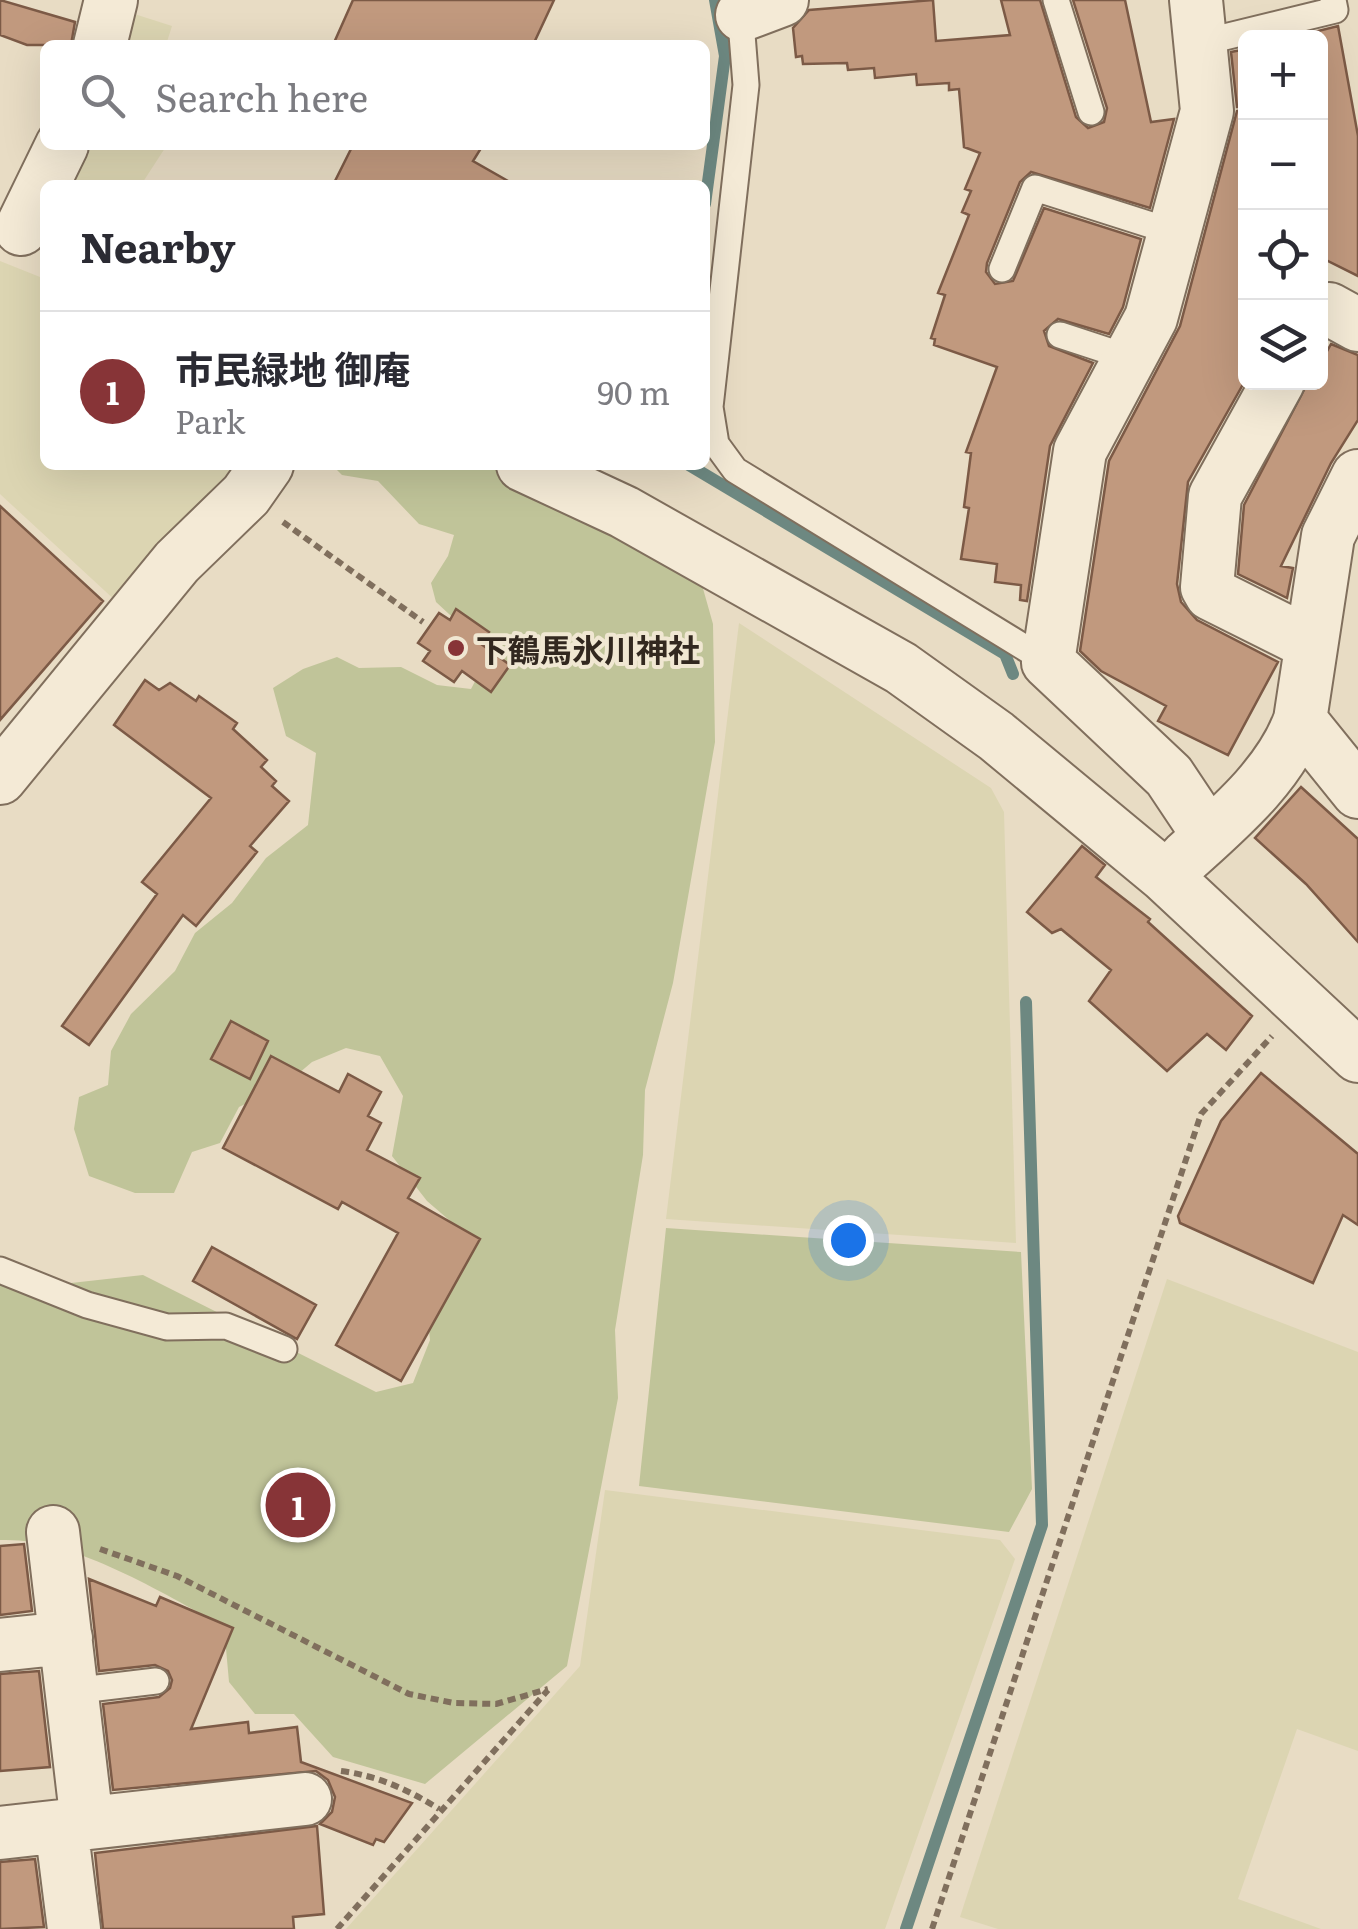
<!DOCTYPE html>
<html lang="en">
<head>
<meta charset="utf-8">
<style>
	:root { --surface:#fff; --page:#f2f2f3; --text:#2b2b33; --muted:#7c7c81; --line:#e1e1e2; --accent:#873437 }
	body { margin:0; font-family:Literata,"Noto Sans JP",serif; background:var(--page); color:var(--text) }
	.controls { position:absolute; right:30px; top:30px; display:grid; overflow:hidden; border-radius:15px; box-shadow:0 10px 40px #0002 }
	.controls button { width:90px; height:90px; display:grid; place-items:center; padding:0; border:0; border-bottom:2px solid var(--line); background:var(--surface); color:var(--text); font:50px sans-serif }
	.you { position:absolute; left:848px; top:1240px; width:35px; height:35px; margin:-25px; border:8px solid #fff; border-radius:50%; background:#1a73e8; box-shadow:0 0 0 15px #1a73e833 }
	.badge { display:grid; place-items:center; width:65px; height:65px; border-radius:50%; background:var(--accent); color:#fff; font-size:32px; font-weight:700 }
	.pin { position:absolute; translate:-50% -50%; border:5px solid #fff; box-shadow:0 2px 10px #0006 }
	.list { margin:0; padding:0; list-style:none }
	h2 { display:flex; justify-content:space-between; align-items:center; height:130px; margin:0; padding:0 40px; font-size:42px }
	h2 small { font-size:32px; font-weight:400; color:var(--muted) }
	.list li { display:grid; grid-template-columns:65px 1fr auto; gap:30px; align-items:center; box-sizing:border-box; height:160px; padding:0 40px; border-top:2px solid var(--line) }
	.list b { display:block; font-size:38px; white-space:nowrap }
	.list p { margin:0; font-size:32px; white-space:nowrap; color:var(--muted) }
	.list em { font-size:32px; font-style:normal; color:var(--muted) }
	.icon { flex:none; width:55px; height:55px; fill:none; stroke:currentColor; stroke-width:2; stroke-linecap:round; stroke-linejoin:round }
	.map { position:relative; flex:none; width:1358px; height:1929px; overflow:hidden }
	.search { position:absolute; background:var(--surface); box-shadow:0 10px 40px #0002; left:40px; top:40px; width:670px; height:110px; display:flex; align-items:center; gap:25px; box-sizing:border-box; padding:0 35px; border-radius:15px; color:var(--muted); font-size:38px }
	.panel { position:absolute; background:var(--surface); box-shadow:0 10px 40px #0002; left:40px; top:180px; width:670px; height:290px; border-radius:15px }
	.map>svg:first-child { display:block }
	.farmland { fill:#dcd5b2 }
	.green { fill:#c0c499 }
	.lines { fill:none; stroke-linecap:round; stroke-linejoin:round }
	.stream { stroke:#6d8881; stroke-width:12 }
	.building { fill:#c1997e; stroke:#7c5a46; stroke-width:2.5 }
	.lane-casing { stroke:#806f5d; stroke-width:29 }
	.street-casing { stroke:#806f5d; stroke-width:56 }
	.path { stroke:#806f5d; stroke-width:6; stroke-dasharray:8 5; stroke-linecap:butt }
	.lane { stroke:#f4ead6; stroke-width:25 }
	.street { stroke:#f4ead6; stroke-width:52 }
	.poi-dot { fill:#873437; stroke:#f0e7d2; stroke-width:4 }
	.labels { text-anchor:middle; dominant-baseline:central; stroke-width:8; stroke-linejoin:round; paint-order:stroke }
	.poi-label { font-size:32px; font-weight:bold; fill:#32281f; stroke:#f0e7d2; text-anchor:start }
</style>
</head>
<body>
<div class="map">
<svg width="1358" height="1929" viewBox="0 0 1358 1929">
	<rect width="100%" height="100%" fill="#e8dcc4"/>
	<path class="farmland" d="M125,11L172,26L166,45H115Z
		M78,145H167L141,185H58Z
		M0,261L45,279V465H239L118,603L0,494Z
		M739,623L991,788L1004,812L1016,1243L666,1219Z
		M1167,1279L1358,1352V1751L1297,1729L1238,1899L1321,1929H998L960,1917Z
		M605,1490L1000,1540L1015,1559L885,1929H346L580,1666Z"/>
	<path class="green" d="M332,465H487L702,585L713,624L715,742L673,983L645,1090L643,1155L615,1330L618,1398L567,1666L425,1784L333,1757L294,1714H255L229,1682L224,1626C160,1592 73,1537 0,1540V1269L44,1286L143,1275L376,1392L413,1383L430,1340L423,1270L456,1226L427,1201L392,1156L403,1096L380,1056L346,1048L312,1062L285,1085L239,1107L220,1143L192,1152L174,1193H135L89,1176L74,1129L79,1097L108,1085L111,1051L131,1014L175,971L195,933L232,903L266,858L308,825L316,753L286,736L273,688L303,669L337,657L359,668L401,667L437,685L471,689L483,666L463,627L436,602L431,583L448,556L454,535L419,524L378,481L342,475Z
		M666,1228L1021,1252L1032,1489L1009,1532L639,1486Z"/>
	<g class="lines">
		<path class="stream" d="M705,204L725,56L715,0
			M689,465L1005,654L1013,674
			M906,1929L1042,1525L1026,1002"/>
	</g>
	<path class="building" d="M0,0L75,22L71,45H27L0,35Z
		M353,0H554L533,45H333Z
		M933,0L936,41L1010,35L1001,0H1040L1076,117L1088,128L1104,122L1107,108L1073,0H1125L1151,122L1174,119L1150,208L1031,172L1020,182L987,263L986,272L995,284L1013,281L1044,208L1141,239L1123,307L1109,334L1058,319L1044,331L1049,346L1093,363L1050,446L1027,601L1020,600L1021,585L995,582L997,564L961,559L969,508L964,507L971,453L966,452L997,367L934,345L935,339L931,338L945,295L938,293L969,215L962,212L971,191L965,189L980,153L964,147L959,89L949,90V83L917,85L916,74L875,78L874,68L848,70L847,63L803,64L802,56L796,57L793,28L809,10Z
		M1338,26L1358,136V276L1320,257V38L1306,34Z
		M1246,49V107H1237L1231,52Z
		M1246,109V379L1188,482L1177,584L1181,602L1197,620L1278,662L1228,755L1158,721L1166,706L1101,671L1080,651L1109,461L1180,326L1237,111Z
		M353,145H483L473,161L515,185H333Z
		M1331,344L1358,355V420L1331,463L1281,566L1293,568L1287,598L1238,574L1244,505L1308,382H1320V364Z
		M0,506L103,601L0,720Z
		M456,609L489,632L481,644L510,665L491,692L462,671L454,682L423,661L430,651L418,643L439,613L450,620Z
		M145,680L159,690L170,683L196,701L199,696L237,723L233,729L267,760L261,767L276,781L272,786L289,801L250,846L257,852L196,926L183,915L89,1045L62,1026L157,894L142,882L211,798L114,725Z
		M1301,787L1358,839V942L1306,884L1255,838Z
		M1082,846L1105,865L1096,877L1150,919L1148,922L1252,1016L1226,1050L1207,1034L1167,1071L1089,1001L1111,970L1061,929L1052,933L1027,912Z
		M231,1021L268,1041L250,1079L211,1059Z
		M271,1056L339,1092L348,1074L381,1092L368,1116L381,1123L367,1150L420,1178L408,1198L480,1239L401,1381L336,1345L398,1233L342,1202L338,1209L223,1148Z
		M1261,1073L1358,1154V1225L1343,1215L1313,1283L1180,1223L1178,1216L1221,1121Z
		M212,1247L316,1305L297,1339L193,1281Z
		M24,1544L32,1611L0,1615V1546Z
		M89,1579L156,1606L160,1597L233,1628L191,1729L248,1722L249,1733L297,1727L301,1762L412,1803L384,1842L376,1839L373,1845L320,1824L332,1812L335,1797L328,1780L316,1771L113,1790L103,1704L159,1697L170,1688L172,1680L168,1671L155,1665L99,1671Z
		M39,1671L50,1767L0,1771V1674Z
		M317,1826L324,1914L293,1917L294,1929H103L95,1853Z
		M35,1859L44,1927L0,1929V1862Z"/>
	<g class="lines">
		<g class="lane-casing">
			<path id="lane" d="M1056,0L1091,112
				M740,9L746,85L710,407L716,444L735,470L1048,662
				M1204,42L1335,10L1333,0
				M1002,269L1035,188L1173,232
				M1060,335L1130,358
				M0,1270L87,1305L167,1327L226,1326L284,1349
				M72,1691L156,1681"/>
		</g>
		<g class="street-casing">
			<path id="street" d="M1196,0L1207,111L1151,318L1080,451L1048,662L1169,776L1209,836
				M742,15L782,0
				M100,45L111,0
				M21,229L62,145
				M1320,311L1329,309L1358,325
				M1278,382L1215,496L1207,587L1211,594L1311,644
				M523,465L624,512L901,668L996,736L1165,876L1358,1056
				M1300,720L1358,792
				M0,778L177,562L246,495L267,465
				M1186,857C1229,818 1280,775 1300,720L1328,536L1358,476
				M53,1532L87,1823
				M0,1645L66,1638
				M61,1826L74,1929
				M0,1833L305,1799"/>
		</g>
		<path class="path" d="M283,522L423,622
			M100,1549L177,1576L409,1694L454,1703L496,1704L548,1689
			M341,1771C378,1776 407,1789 439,1809
			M337,1929L548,1690
			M932,1929L1201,1114L1272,1036"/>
		<use href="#lane" class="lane"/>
		<use href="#street" class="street"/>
	</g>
	<circle class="poi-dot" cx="456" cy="648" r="10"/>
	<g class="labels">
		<g class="poi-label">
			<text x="476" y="648">下鶴馬氷川神社</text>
		</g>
	</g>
</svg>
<div class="controls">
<button>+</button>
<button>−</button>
<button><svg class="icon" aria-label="locate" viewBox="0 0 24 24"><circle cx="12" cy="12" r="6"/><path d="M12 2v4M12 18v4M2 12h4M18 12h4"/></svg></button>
<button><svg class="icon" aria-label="layers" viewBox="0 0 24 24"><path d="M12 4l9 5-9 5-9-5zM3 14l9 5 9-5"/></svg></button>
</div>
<div class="you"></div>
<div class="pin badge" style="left:298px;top:1505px">1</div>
<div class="search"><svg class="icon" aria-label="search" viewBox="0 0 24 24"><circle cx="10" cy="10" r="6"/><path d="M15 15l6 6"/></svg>Search here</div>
<section class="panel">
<h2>Nearby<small></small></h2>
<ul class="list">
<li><span class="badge">1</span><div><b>市民緑地 御庵</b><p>Park</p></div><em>90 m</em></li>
</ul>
</section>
</div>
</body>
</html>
